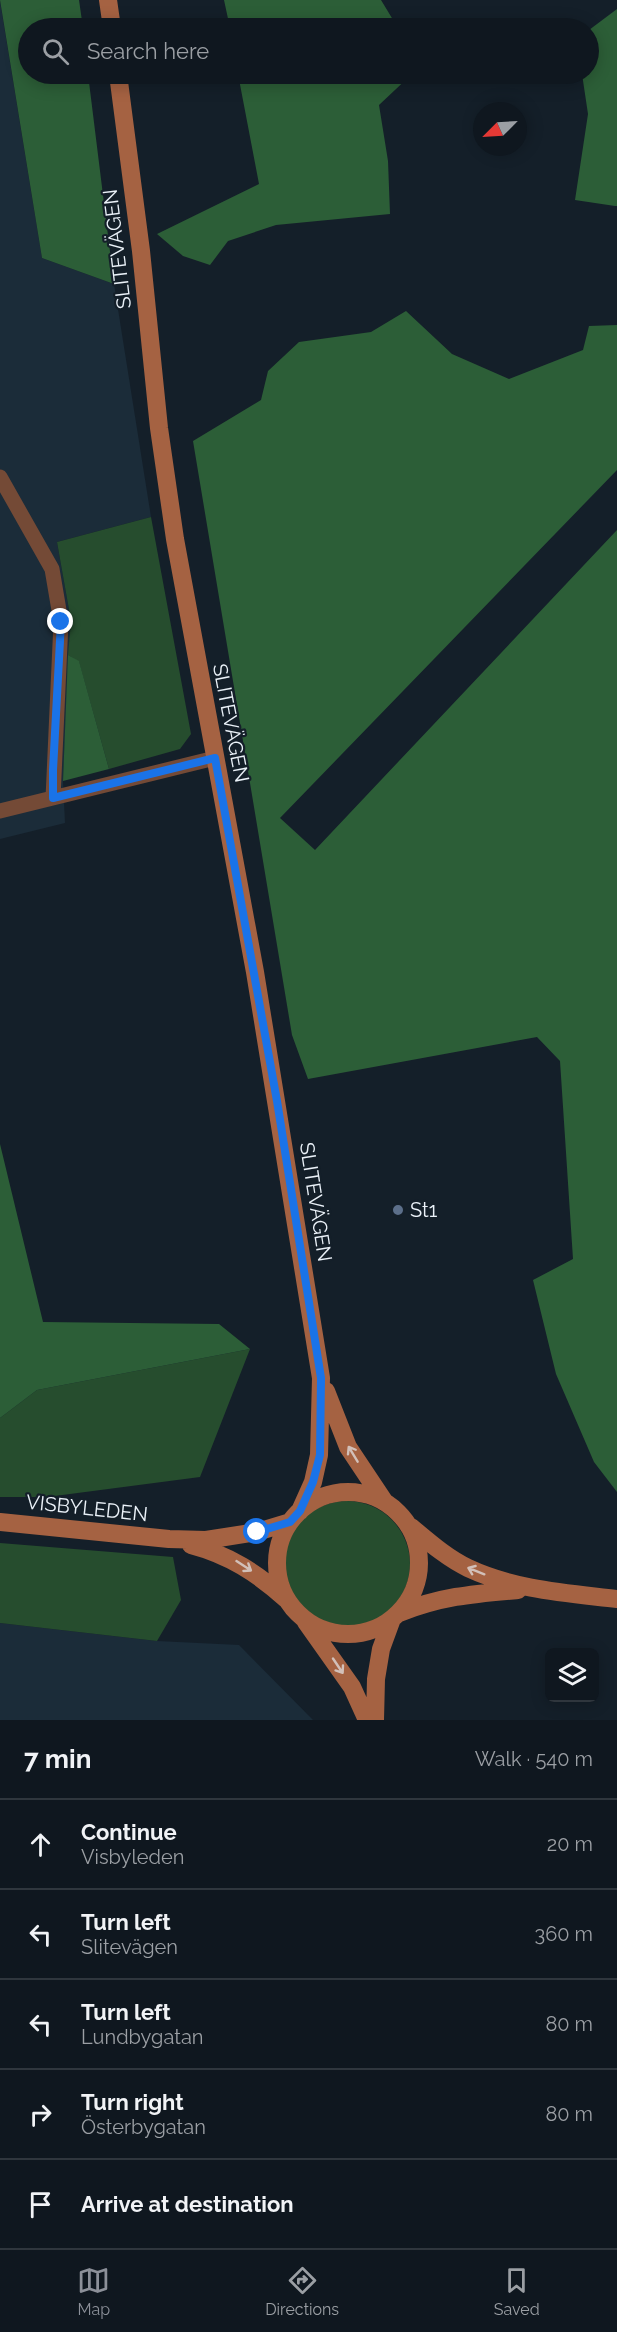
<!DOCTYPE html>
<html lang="en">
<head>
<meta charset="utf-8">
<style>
	:root { --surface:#0f171f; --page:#182028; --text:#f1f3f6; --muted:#9b9fa4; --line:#2f363d; --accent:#8c9099 }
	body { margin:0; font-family:Raleway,sans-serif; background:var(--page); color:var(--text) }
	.controls { position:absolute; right:18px; bottom:18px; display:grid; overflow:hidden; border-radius:9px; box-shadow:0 3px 15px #0003 }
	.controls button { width:54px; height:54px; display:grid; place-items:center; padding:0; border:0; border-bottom:2px solid var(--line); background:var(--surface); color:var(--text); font:30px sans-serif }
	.compass { position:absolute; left:473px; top:102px; width:54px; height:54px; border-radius:50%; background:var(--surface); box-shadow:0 3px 15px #0003; rotate:246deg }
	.stop { position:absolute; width:18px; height:18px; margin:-14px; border:4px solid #1a73e8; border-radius:50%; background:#fff }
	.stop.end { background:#1a73e8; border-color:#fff; box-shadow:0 2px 6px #0008 }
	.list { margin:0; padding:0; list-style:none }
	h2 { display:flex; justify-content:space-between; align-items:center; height:78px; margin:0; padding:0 24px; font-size:26px }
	h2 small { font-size:20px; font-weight:400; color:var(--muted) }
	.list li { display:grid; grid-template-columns:39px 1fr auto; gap:18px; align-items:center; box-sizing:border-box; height:90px; padding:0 24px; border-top:2px solid var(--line) }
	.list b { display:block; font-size:22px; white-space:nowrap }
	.list p { margin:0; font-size:20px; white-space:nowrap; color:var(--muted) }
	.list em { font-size:20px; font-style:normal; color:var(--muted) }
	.icon { flex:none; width:33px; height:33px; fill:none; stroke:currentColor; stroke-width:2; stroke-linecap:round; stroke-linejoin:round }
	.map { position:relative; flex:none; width:617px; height:1720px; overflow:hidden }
	.search { position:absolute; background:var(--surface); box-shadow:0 3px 15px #0003; left:18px; right:18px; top:18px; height:66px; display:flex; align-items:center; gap:15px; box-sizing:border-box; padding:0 21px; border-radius:33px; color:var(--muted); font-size:22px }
	.sheet { height:528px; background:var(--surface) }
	nav { display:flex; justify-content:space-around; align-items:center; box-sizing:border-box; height:84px; border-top:2px solid var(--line); background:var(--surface); font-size:16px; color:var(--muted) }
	nav a { display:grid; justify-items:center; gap:3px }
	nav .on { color:var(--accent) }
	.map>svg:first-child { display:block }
	.built { fill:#1b2c39 }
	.green { fill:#264d2e }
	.forest { fill:#2c5e37 }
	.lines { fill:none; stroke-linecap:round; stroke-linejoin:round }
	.minor { stroke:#744a36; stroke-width:15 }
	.secondary { stroke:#a56242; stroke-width:18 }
	.oneway { stroke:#d2c0b9 }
	.route { stroke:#1a73e8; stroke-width:8 }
	.service-dot { fill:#5c6f8a; stroke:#141f29; stroke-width:2 }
	.labels { text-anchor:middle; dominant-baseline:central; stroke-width:4.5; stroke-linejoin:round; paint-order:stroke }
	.street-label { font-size:20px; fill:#ebf2f9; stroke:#141f29 }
	.poi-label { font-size:20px; fill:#ebf2f9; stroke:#141f29; text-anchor:start }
</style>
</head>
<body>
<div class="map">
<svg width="617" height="1720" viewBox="0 0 617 1720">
	<rect width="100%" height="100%" fill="#141f29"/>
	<path class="built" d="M0,1L42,258L114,284L151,517L57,542L71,621L63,781L65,823L0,839Z
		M0,1623L157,1641L239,1645L313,1720H0Z"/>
	<path class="green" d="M151,517L191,734L180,749L109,769L79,662L68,655L71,621L57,542Z
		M250,1349L200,1477L47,1497H0V1418L37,1390Z
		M284 1564a63 63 0 1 1 126 0a63 63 0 1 1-126 0Z
		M0,1543L173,1557L181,1600L157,1641L0,1623Z"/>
	<path class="forest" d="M0,0H79L83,28H28V74H88L114,284L42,258Z
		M224,0H381L398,28H230Z
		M617,9V206H615L575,200L588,114L582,74H588L589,30Z
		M238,74H412L379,105L388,161L390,214L276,225L228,241L210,265L183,256L157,234L259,184Z
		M406,311L452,354L509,379L583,350L589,326L617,325V470L280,818L315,850L617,530V1492L594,1462L556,1374L533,1280L573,1259L560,1061L537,1037L308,1079L292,1035L193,441L261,400L268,371L299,342L371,332Z
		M68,655L79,661L109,769L63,781Z
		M0,1144L43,1322L219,1324L250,1349L37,1390L0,1418Z"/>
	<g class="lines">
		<path class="minor" d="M0,477L52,569L61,622L53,798
			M0,811L215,758"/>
		<path class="secondary" d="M108,0L112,28
			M118,74L141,251L159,428L175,539L255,972L321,1378L319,1455L313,1482L300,1511
			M326,1391L348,1447L384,1501
			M277 1563a71 71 0 1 1 142 0a71 71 0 1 1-142 0Z
			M0,1522L169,1539L206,1540L257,1532L290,1522
			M411,1527C429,1542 447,1558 468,1568C515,1590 566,1593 617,1599
			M191,1545C229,1555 257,1573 286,1599
			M399,1613C443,1596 472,1594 518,1590
			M306,1622L352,1687L367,1720
			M375,1720L376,1679L381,1649L392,1619"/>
	</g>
	<defs><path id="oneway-shaft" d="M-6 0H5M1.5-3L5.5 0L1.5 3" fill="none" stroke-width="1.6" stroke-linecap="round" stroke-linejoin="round" transform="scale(1.5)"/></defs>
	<g class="oneway">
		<use href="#oneway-shaft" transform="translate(353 1454) rotate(-121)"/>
		<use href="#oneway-shaft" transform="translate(244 1566) rotate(33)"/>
		<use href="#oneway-shaft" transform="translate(476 1571) rotate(-158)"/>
		<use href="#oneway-shaft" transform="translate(338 1666) rotate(56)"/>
	</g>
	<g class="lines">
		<path class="route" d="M61,622L53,770V798L215,758L277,1101L321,1378L320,1455L313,1482L300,1511L290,1522L257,1532"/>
	</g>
	<circle class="service-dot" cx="398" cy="1210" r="6"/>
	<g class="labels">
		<g class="street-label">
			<text transform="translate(117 249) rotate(-97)">SLITEVÄGEN</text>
			<text transform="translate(231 723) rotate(79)">SLITEVÄGEN</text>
			<text transform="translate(316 1202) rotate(81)">SLITEVÄGEN</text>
			<text transform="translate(87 1508) rotate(6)">VISBYLEDEN</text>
		</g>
		<g class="poi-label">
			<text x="410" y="1210">St1</text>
		</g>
	</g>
</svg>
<div class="controls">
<button><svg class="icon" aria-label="layers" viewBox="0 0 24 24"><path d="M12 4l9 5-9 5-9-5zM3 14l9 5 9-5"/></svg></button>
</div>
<svg class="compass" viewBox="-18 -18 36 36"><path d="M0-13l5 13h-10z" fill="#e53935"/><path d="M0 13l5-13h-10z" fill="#9b9fa4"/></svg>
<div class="stop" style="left:257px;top:1532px"></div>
<div class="stop end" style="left:61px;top:622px"></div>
<div class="search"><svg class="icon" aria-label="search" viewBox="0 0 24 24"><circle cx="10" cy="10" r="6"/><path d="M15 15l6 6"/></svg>Search here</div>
</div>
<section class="sheet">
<h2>7 min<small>Walk · 540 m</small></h2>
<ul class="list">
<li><svg class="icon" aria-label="ahead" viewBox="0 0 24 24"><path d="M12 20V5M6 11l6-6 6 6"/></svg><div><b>Continue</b><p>Visbyleden</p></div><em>20 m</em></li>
<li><svg class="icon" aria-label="left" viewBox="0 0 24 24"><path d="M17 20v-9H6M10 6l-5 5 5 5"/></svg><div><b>Turn left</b><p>Slitevägen</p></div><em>360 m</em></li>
<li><svg class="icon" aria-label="left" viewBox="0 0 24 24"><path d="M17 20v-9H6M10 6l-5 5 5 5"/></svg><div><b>Turn left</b><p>Lundbygatan</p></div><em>80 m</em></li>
<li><svg class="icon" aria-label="right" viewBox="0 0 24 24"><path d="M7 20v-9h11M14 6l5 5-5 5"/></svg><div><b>Turn right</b><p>Österbygatan</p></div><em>80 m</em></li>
<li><svg class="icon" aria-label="arrive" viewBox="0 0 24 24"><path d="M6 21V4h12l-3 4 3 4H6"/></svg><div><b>Arrive at destination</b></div></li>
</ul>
</section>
<nav>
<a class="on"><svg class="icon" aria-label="map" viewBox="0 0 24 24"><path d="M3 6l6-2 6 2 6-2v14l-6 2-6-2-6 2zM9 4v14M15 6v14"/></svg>Map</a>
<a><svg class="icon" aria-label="directions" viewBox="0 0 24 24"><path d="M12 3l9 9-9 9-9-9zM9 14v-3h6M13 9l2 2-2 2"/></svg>Directions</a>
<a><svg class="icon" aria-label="saved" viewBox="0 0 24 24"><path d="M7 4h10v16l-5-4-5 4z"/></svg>Saved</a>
</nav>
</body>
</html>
